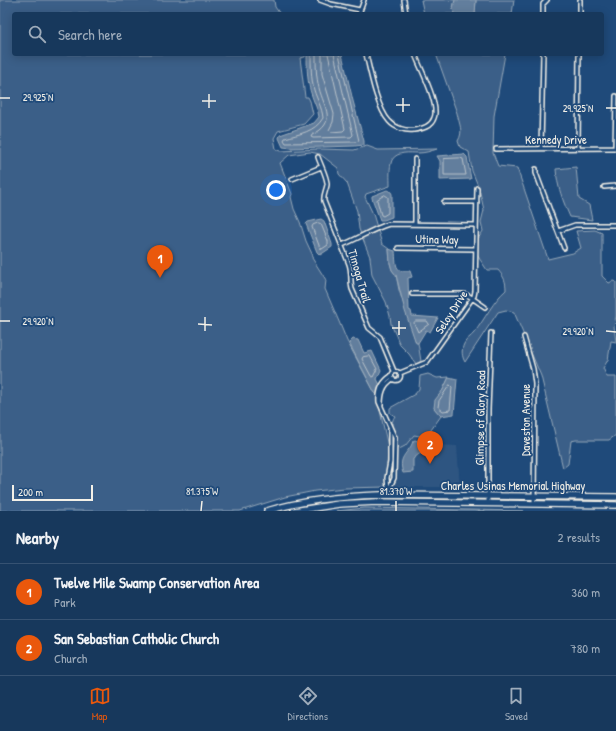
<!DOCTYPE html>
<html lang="en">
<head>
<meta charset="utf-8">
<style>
	:root { --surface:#17385c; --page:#244365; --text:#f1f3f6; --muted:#9eacbb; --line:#365272; --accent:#ea580c }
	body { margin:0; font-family:"Patrick Hand",sans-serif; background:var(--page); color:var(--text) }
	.scale { position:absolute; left:12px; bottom:10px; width:81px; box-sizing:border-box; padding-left:4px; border:2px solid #f4f1e8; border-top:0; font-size:11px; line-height:14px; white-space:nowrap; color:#f4f1e8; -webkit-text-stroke:3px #1f4a7a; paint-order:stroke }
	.you { position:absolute; left:276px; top:190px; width:14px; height:14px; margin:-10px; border:3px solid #fff; border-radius:50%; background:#1a73e8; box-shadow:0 0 0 6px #1a73e833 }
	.badge { display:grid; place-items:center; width:26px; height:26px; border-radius:50%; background:var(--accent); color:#fff; font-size:13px; font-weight:700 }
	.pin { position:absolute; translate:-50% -33px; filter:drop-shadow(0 1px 2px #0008) }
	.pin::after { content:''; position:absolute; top:21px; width:14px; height:12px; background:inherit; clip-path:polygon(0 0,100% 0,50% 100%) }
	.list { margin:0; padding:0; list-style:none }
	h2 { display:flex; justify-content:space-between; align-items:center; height:52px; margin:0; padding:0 16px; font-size:17px }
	h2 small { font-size:13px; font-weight:400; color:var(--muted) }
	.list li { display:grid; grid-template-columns:26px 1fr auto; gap:12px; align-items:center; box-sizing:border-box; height:56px; padding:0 16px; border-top:1px solid var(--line) }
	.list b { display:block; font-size:15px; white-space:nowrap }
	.list p { margin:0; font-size:13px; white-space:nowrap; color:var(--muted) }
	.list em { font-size:13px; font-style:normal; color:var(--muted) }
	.icon { flex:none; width:22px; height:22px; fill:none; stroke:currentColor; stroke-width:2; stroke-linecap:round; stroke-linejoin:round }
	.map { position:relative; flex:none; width:616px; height:511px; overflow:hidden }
	.search { position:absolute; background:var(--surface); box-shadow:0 2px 10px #0003; left:12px; right:12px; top:12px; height:44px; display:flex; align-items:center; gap:10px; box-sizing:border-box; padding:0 14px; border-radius:4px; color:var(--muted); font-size:15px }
	.sheet { height:164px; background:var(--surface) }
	nav { display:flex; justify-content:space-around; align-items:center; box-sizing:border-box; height:56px; border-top:1px solid var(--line); background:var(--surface); font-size:11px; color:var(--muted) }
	nav a { display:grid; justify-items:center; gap:2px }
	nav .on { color:var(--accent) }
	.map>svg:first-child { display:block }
	.built { fill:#2d5581; fill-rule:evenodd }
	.green { fill:#3a5f88; stroke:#97a8b8 }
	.water { fill:#627e9d; stroke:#9cacbb }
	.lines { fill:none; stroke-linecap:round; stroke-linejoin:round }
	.shore { stroke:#bac3ca; stroke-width:1 }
	.minor-casing { stroke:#f4f1e8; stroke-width:6 }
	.trunk-casing { stroke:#f4f1e8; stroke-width:8 }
	.minor { stroke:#1f4a7a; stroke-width:3 }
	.trunk { stroke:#1f4a7a; stroke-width:5.5 }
	.ticks { fill:none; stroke:#f4f1e8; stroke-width:1.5 }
	.labels { text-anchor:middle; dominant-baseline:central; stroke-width:3.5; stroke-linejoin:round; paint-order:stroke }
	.street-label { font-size:12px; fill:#f4f1e8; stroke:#1f4a7a }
	.ticks-label { font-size:10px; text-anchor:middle; fill:#f4f1e8; stroke:#1f4a7a; stroke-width:3.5; stroke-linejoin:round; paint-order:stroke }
</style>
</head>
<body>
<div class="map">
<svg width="616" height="511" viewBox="0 0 616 511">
	<rect width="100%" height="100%" fill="#1f4a7a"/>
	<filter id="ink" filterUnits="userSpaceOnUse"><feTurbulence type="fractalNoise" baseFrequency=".025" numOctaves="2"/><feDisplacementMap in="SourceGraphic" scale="8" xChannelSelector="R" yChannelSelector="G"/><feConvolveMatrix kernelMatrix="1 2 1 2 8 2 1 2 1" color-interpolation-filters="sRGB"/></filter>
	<g filter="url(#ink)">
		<path class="built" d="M414,435L426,437L427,442L435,445L457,446L460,487H386L388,447L395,443L397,446H405ZM415,440L426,444V451L414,457L413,459V463L402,472L403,456L412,444L413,441Z"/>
		<path class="green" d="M0,0H274L275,7L280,14H14V54H305V57L300,58L305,97H308L310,101L313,114L304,124L278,131L274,138L276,149L281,151L319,149L354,150L367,146L378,150L437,149C431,151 425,153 418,153C410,153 397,151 392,160C389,168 390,178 390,186L366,194L365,197L373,214L382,244L389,249L390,263L392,270L396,275L399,290L416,342L418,343L421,361L416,364L409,354L400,345L391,324L390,316L386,302L372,275L370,257L359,229L357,211L347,183L339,174L338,168L320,154L310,152L289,155L280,163L292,194L291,197L294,209L300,222L306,241L313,256L312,258L326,280L325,289L340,324L347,341L377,397L388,447L386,487L345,488L315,491L285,497L240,511H0Z
			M421,0H455L453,8L454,14H424Z
			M476,0H514L512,14H475Z
			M436,54H505L494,116L493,153L498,166L517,168L548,259L573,253L581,248L576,231L595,230L602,233V276L609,283L613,281L616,282V316L614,326L616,342L611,341L608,360L603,368L607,377H616V435L609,440H576L571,441L568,464L563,468L541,376L514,312L506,310L498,312L465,362C462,357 461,350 464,344C466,339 471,337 474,333C485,319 493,301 506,290C506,281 504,277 498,270H487L479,258L476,250V242L483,231L481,222L484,210L479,188L472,171L469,152L460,147L458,141C464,131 459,124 457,113Z
			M576,167L579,199L589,205L592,220L570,217C563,201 557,186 556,169Z
			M428,374L437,378L449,377L434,408L441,416L426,437L414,435L405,446L399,449C398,447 396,445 395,443C391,437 390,422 395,416L390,413V408L415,394L419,389L420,376Z
			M365,508L524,511H336Z"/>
		<path class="water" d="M455,0H476L475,14H454L453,8Z
			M307,54H342L353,101L364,141V145L355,146L291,148L283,147L279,138L280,135L314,123L319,117C318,109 314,103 312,96C307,82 307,69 307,54Z
			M464,154L467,157L471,179L440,180V161L437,156Z
			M387,190L391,192L392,194V217L384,220H380L372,198V196Z
			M321,219L324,221L332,244V247L320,255L317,252L306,224L308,222Z
			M389,249L395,251C396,257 394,271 403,271C406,271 408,271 410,271L412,277L408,278L409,310L411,311L412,316L438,318L430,332L426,330L418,343H416L405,311L396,275L392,270L390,263Z
			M353,339L358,340L364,353L372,351L381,370L377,379L380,385L377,397L349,343Z
			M449,377L457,379L454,414L441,416L434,408L435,400L443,390Z
			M415,440L426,444L428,447L425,452L419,454L413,459V472L403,473C397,455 410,453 413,441Z"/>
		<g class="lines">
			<path class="shore" d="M311,54C311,66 311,78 314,90C317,100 322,107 323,118C315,132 299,134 285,138L284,140L286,143L355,142L359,141L339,54
				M316,54C316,66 316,76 319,88C324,108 338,122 312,135L311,137L313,138L351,137L353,135L334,54
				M322,54V74L334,114L333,122L329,130L331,132L343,131L345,129L328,54
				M460,158L463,159L466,175H444V159Z
				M385,195L388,197V213L383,216L381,215L377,200Z
				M319,223L321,224L328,241V245L322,249L320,248L312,227L313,225Z
				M416,321H427L429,324L418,332L414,323Z
				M370,356L377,369L373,377L371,376L362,359L363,357Z
				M450,385L452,387L450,410L443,411L438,407L439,401Z"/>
			<g class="minor-casing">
				<path id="minor" d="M320,0L331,4L360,10
					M404,0L406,14
					M359,14L364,0
					M543,14V4L547,0
					M580,14V0
					M366,54C370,71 377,108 389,121C395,128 405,131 414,130C422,129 431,127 434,118C440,105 420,68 415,54
					M541,148L543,54
					M578,148L579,54
					M615,148L616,96
					M496,149L616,148
					M318,157C320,164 328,178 327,185C326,191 323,195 324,201L349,264C352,272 350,281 352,289L369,328L380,337L394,371
					M536,169V173L564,248
					M292,179L321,167
					M604,187L616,186
					M444,202H477
					M415,224V159
					M558,231L575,225H616
					M342,245C358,239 372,229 389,224L476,225
					M398,248L475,249
					M412,294H464L469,296L485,307
					M524,337L533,369L535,384L534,504
					M391.5 376a4.5 4.5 0 1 1 9 0a4.5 4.5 0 1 1-9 0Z
					M400,373L427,362L474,296L475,291L477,188
					M381,405C381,394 383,385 393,379
					M388,489L387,478L390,462V429
					M389,495L390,487L394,478L395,438L379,402C378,390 382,382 391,376
					M488,504V410L491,333"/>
			</g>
			<g class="trunk-casing">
				<path id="trunk" d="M267,511C304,500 342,496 380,495L616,497
					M294,511L339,504L376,502L616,505"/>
			</g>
			<use href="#minor" class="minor"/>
			<use href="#trunk" class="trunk"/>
		</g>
	</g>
	<path class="ticks" d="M0,98H10M202,101H216M396,105H410M209,108V94M606,108H616M403,112V98M0,321H10M198,324L212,325M392,328H406M205,331V317M606,331L616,332M399,335V321M201,511L202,501M396,511V501"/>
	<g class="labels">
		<g class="street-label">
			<text x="556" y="139">Kennedy Drive</text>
			<text transform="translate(437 239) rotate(1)">Utina Way</text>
			<text transform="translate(360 276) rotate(74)">Timoga Trail</text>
			<text transform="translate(451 312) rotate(-57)">Seloy Drive</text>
			<text transform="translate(480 418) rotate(-89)">Glimpse of Glory Road</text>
			<text transform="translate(525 420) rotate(-90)">Daveston Avenue</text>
			<text x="513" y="485">Charles Usinas Memorial Highway</text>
		</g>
	</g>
	<g class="ticks-label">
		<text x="38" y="101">29.925°N</text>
		<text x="578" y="112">29.925°N</text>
		<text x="38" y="325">29.920°N</text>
		<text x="578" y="335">29.920°N</text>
		<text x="202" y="495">81.375°W</text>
		<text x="396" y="495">81.370°W</text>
	</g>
</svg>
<div class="scale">200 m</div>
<div class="you"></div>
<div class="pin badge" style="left:160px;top:278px">1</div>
<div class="pin badge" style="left:430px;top:464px">2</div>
<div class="search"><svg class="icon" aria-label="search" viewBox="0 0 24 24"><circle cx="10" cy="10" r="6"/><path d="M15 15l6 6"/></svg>Search here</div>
</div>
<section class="sheet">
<h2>Nearby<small>2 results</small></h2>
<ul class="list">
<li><span class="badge">1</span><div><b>Twelve Mile Swamp Conservation Area</b><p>Park</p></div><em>360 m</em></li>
<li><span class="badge">2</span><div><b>San Sebastian Catholic Church</b><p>Church</p></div><em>780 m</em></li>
</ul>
</section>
<nav>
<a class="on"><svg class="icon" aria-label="map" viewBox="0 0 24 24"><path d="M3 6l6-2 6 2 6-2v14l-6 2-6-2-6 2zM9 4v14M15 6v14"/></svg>Map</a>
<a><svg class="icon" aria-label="directions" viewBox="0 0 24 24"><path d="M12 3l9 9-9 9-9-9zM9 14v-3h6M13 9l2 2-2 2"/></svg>Directions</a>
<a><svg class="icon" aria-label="saved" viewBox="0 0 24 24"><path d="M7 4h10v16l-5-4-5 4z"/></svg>Saved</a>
</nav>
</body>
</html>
